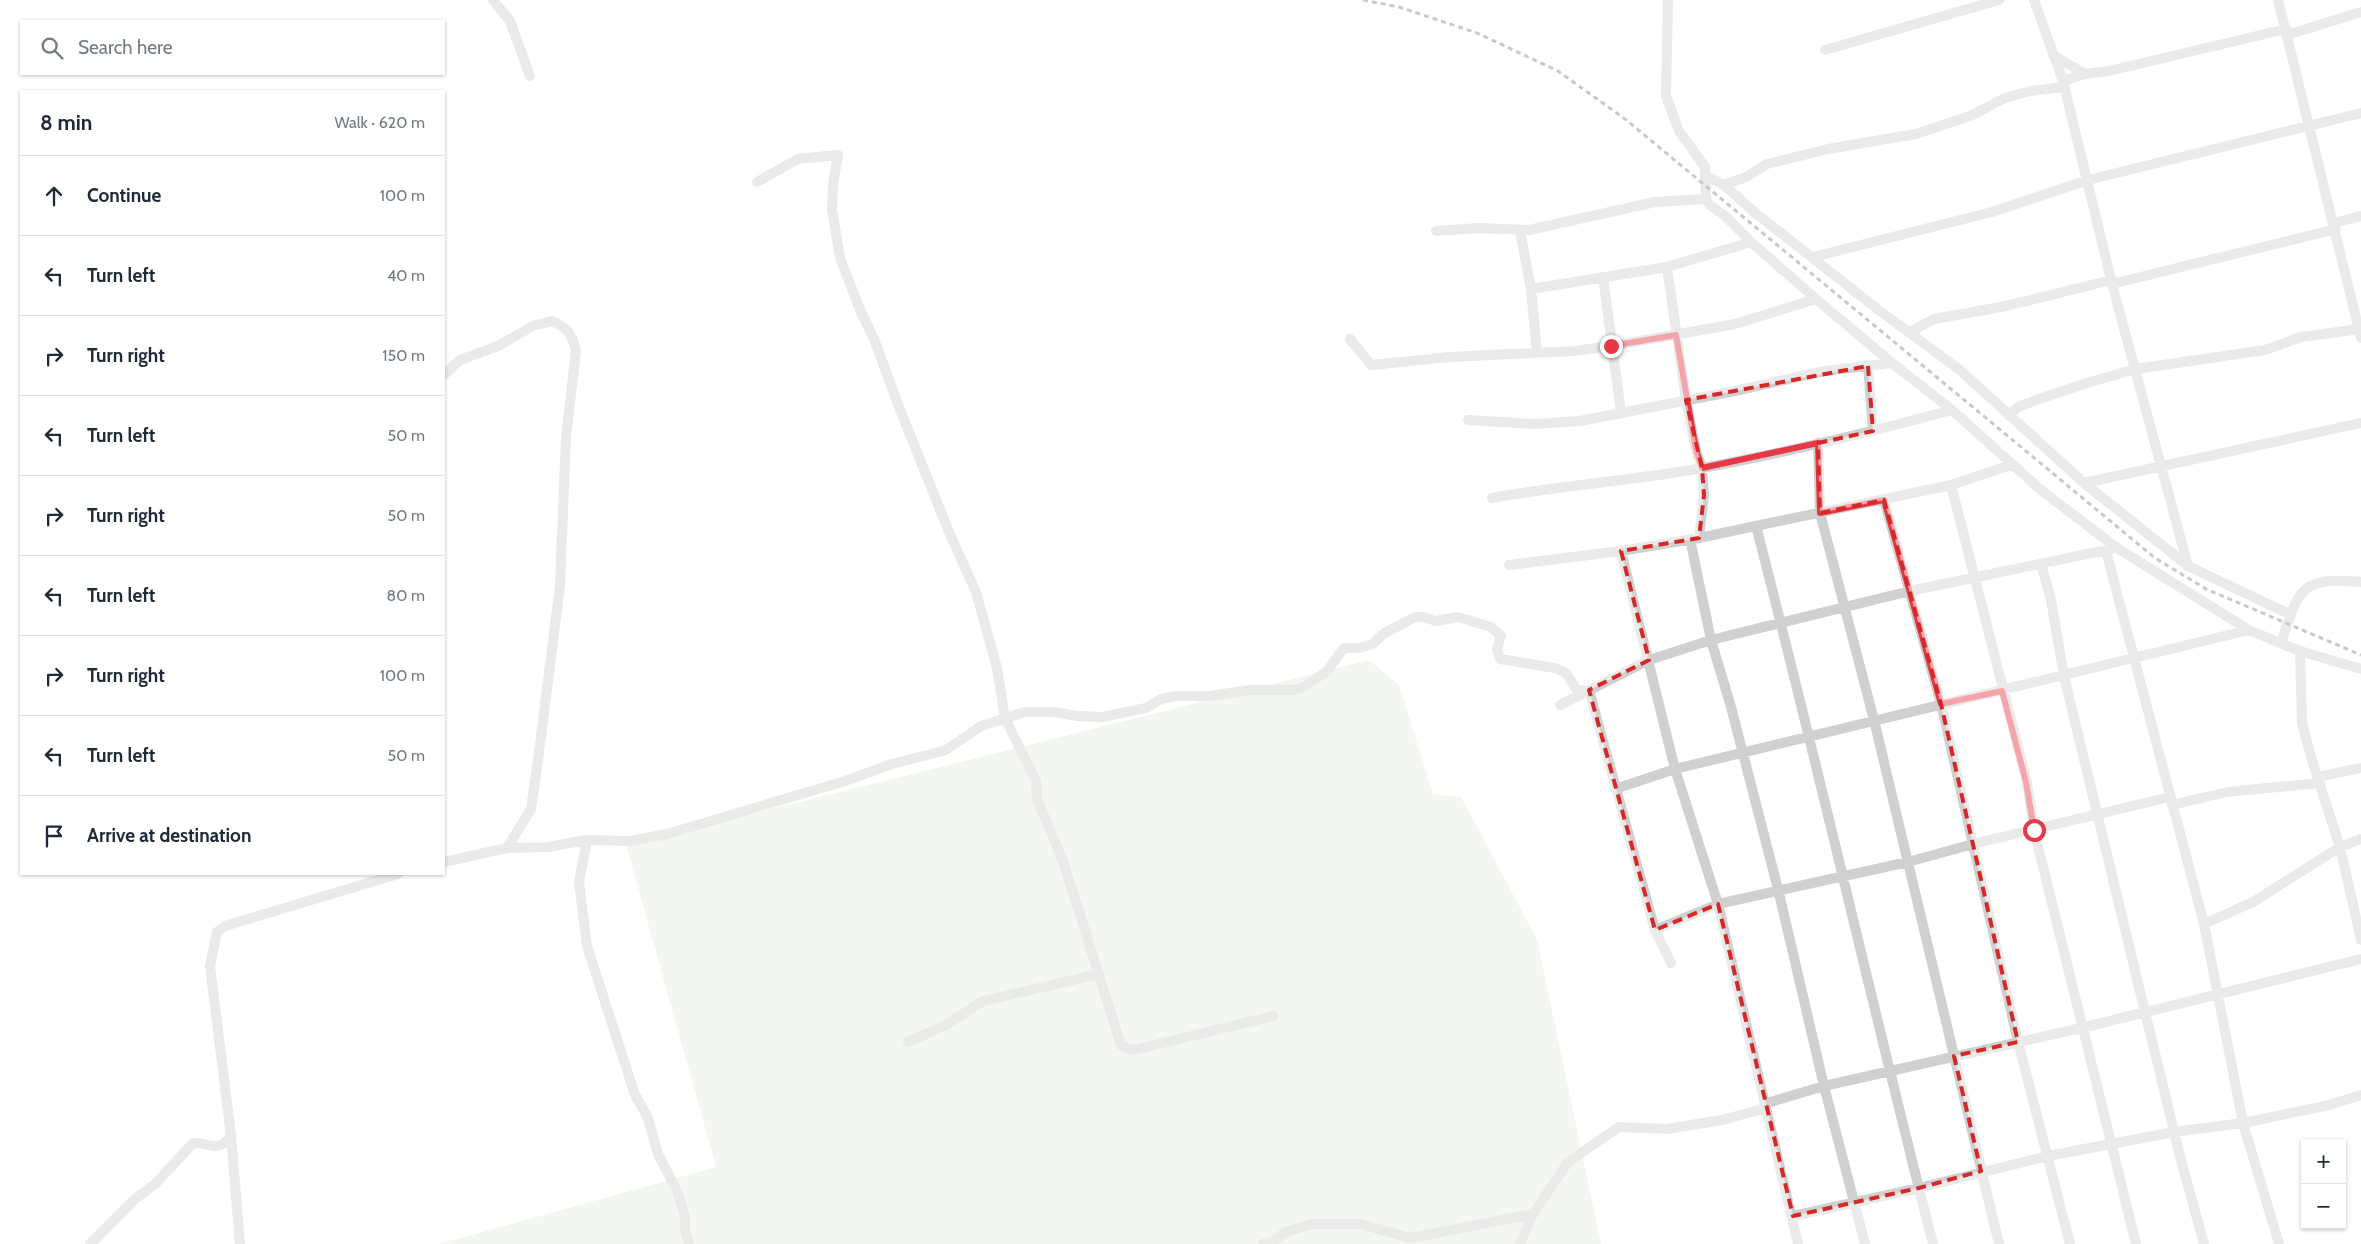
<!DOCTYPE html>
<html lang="en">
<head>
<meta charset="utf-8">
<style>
	:root { --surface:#fff; --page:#f6f6f7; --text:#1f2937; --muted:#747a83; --line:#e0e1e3 }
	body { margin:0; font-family:Cabin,sans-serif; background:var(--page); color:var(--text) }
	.controls { position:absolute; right:15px; bottom:15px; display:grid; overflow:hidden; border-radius:0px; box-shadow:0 1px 4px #0004 }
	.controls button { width:45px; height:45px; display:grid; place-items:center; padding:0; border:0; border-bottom:1px solid var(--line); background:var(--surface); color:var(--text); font:25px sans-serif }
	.stop { position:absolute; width:15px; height:15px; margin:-11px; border:4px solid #e63946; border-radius:50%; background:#fff }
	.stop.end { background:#e63946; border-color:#fff; box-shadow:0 1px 5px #0008 }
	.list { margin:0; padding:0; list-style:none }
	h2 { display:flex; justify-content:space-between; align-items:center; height:65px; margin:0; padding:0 20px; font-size:21px }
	h2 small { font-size:16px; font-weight:400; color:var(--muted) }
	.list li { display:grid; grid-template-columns:32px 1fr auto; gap:15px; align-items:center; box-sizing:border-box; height:80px; padding:0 20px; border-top:1px solid var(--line) }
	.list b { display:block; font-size:19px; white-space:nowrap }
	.list em { font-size:16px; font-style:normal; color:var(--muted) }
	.icon { flex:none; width:28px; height:28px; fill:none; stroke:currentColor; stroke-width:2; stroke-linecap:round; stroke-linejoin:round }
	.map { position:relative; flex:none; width:2361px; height:1244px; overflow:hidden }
	.search { position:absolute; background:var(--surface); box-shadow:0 1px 4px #0004; left:20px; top:20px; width:425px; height:55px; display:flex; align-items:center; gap:12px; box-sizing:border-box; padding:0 18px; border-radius:0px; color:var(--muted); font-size:19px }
	.panel { position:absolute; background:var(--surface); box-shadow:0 1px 4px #0004; left:20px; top:90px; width:425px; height:785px; border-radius:0px }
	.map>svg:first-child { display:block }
	.green { fill:#e6ecdf }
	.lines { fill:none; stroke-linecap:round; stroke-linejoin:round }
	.minor { stroke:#d0d0d0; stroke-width:10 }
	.rail { stroke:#888; stroke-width:3; stroke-dasharray:5 4; stroke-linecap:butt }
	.route { stroke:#e63946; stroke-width:6 }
	.marked { fill:none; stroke:#d62828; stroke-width:4; stroke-dasharray:10 6; stroke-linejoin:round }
</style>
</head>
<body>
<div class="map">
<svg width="2361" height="1244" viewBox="0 0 2361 1244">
	<rect width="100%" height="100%" fill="#fff"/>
	<path class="green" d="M1369,660L1399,685L1433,794L1461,797L1537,939L1601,1244H439L716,1167L626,845Z"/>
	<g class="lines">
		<path class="minor" d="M493,0L510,21L530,76
			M1668,0L1666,96L1679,131L1705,167L1706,199L1710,205L1725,216L1751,242L1816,299L1892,363L1952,410L2042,491L2117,548L2249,630L2300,651L2361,669
			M2034,0L2063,81L2112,284L2188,566
			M2278,0L2361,338
			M2287,35L2361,12
			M1825,50L1999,0
			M2053,55L2085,74
			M2063,81L2085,74L2109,71L2286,29
			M1706,176L1724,185L1753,211L1876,308L1960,370L2084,483L2188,566L2291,615
			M757,182L798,159L838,155L833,184L832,209L840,258L861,312L874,339L899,407L949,532L976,592L997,668L1005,718L1036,781L1037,799L1063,861L1121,1045L1131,1050L1138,1049L1273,1016
			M1724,185L1746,177L1767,164L1828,149L1916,134L1970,116L2005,98L2030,91L2064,87
			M2334,223L2361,216
			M1436,231L1479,228L1529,230L1655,202L1706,199
			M1520,231L1531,289L1537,353
			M1813,257L1992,212L2088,180L2361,113
			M1667,267L1686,400L1696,451L1702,468L1704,495L1699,538
			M1603,277L1621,413
			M2112,284L2336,229
			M1531,289L1667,267L1751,242
			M1910,332L1934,319L2006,306L2111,280
			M1350,339L1371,365L1450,357L1574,351L1611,346L1735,324L1816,299
			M1868,366L1873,431
			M444,375L460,360L498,346L533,326L552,321C567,328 572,333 576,351L566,437L560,585L538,760L531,809L507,848
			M2009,416L2018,407L2036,400L2090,382L2136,369L2265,350L2301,337L2359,329
			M1468,420L1535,424L1580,421L1735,391L1824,371L1892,363
			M1818,443L1820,513L1874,720L1999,1244
			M2084,483L2361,423
			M1951,485L2027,782L2034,830L2136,1244
			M1492,498C1561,485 1632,481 1702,468C1786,453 1870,432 1952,410
			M1884,500L1941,704L2018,1042L2070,1244
			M1756,526C1818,765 1872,1005 1933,1244
			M1690,539L1711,640L1731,707L1778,889L1824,1086L1865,1244
			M1621,551L1675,769L1718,904L1798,1244
			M2106,551L2204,924L2243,1123L2279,1244
			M2041,564L2051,600L2064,676L2145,1012L2181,1160L2204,1244
			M1509,565L1621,551L1699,538L1951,485L2011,465
			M2281,643C2299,590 2299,576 2361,582
			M2300,651L2302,723L2311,757L2340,847L2361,940
			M1560,705L1649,660L1711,640L1910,591L2111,549
			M2318,777L2361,768
			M1615,789L1675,769L2249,630
			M2172,805L2227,792L2320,783
			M587,840L579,882L587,946L635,1095L648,1118L658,1154L677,1191L685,1216V1230L689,1244
			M444,862L507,848L548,847L587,840L629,841L667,834L845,781L892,764L946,750L981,726L1025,712H1053L1078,716L1102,717L1146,708L1161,699L1176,696H1209L1251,690H1294L1304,687L1327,671L1344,648H1359L1373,644L1383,634L1415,617H1423L1436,621L1458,617L1491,627L1501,636L1497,648L1500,659L1555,668L1566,673L1577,690H1589L1655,930L1671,963
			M2204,924L2253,902L2340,847L2361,839
			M1655,930L1718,904L1908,862L1973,844L2170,797
			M908,1042L946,1025L983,1001L1099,974
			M1764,1104L1824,1086L2081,1028L2361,959
			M1793,1216L1919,1188L2048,1156L2174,1132L2243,1123L2329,1105L2361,1095
			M90,1244L135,1199L155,1184L193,1143C212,1142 217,1154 231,1136
			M240,1244L231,1136L210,966L217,932L225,926L398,874
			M1263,1244L1273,1242L1285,1232L1312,1224H1361L1410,1238L1533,1214
			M1520,1244L1533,1214L1568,1162L1619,1127L1667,1129L1722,1120L1766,1108"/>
		<path class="rail" d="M1363,0L1399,7L1477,33L1558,71L1625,119L2155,558L2206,589L2361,655"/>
	</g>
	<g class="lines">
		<path class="route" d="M1611,346L1676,335L1696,450L1702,468L1818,443L1820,513L1884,500L1941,704L2002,691L2026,782L2034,830"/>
	</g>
	<path d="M0 0H2361V1244H0ZM1868,366L1873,431L1818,443L1820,513L1884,500L1941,704L2018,1042L1954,1056L1981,1171L1919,1188L1793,1216L1718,904L1655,930L1589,690L1649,660L1621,551L1699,538L1704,495L1702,468L1686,400Z" fill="#fff" fill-opacity=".55" fill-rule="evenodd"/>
	<path class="marked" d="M1868,366L1873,431L1818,443L1820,513L1884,500L1941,704L2018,1042L1954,1056L1981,1171L1919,1188L1793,1216L1718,904L1655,930L1589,690L1649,660L1621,551L1699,538L1704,495L1702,468L1686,400Z"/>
</svg>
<div class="controls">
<button>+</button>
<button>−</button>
</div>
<div class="stop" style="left:2034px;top:830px"></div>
<div class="stop end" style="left:1611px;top:346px"></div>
<div class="search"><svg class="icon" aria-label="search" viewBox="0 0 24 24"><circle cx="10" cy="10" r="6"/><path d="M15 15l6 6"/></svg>Search here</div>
<section class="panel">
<h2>8 min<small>Walk · 620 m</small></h2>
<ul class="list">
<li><svg class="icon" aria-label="ahead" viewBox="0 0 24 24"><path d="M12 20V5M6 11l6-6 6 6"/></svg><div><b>Continue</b></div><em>100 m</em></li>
<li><svg class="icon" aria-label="left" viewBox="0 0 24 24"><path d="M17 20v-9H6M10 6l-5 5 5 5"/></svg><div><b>Turn left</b></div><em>40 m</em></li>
<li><svg class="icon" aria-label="right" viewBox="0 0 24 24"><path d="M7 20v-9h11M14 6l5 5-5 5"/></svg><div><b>Turn right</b></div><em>150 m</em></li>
<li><svg class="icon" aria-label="left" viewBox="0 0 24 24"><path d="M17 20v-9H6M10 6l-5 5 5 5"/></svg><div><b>Turn left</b></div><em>50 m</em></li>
<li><svg class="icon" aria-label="right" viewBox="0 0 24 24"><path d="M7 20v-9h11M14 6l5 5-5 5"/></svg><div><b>Turn right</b></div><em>50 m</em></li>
<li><svg class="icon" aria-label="left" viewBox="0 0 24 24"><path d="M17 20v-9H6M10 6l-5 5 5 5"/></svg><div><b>Turn left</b></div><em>80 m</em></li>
<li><svg class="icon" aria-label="right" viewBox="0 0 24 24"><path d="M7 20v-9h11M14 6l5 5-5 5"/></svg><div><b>Turn right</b></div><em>100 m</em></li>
<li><svg class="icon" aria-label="left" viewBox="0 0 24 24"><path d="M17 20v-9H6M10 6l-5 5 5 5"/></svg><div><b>Turn left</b></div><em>50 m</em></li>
<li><svg class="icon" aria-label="arrive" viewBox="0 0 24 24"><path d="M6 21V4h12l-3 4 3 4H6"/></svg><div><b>Arrive at destination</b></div></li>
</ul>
</section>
</div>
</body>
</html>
